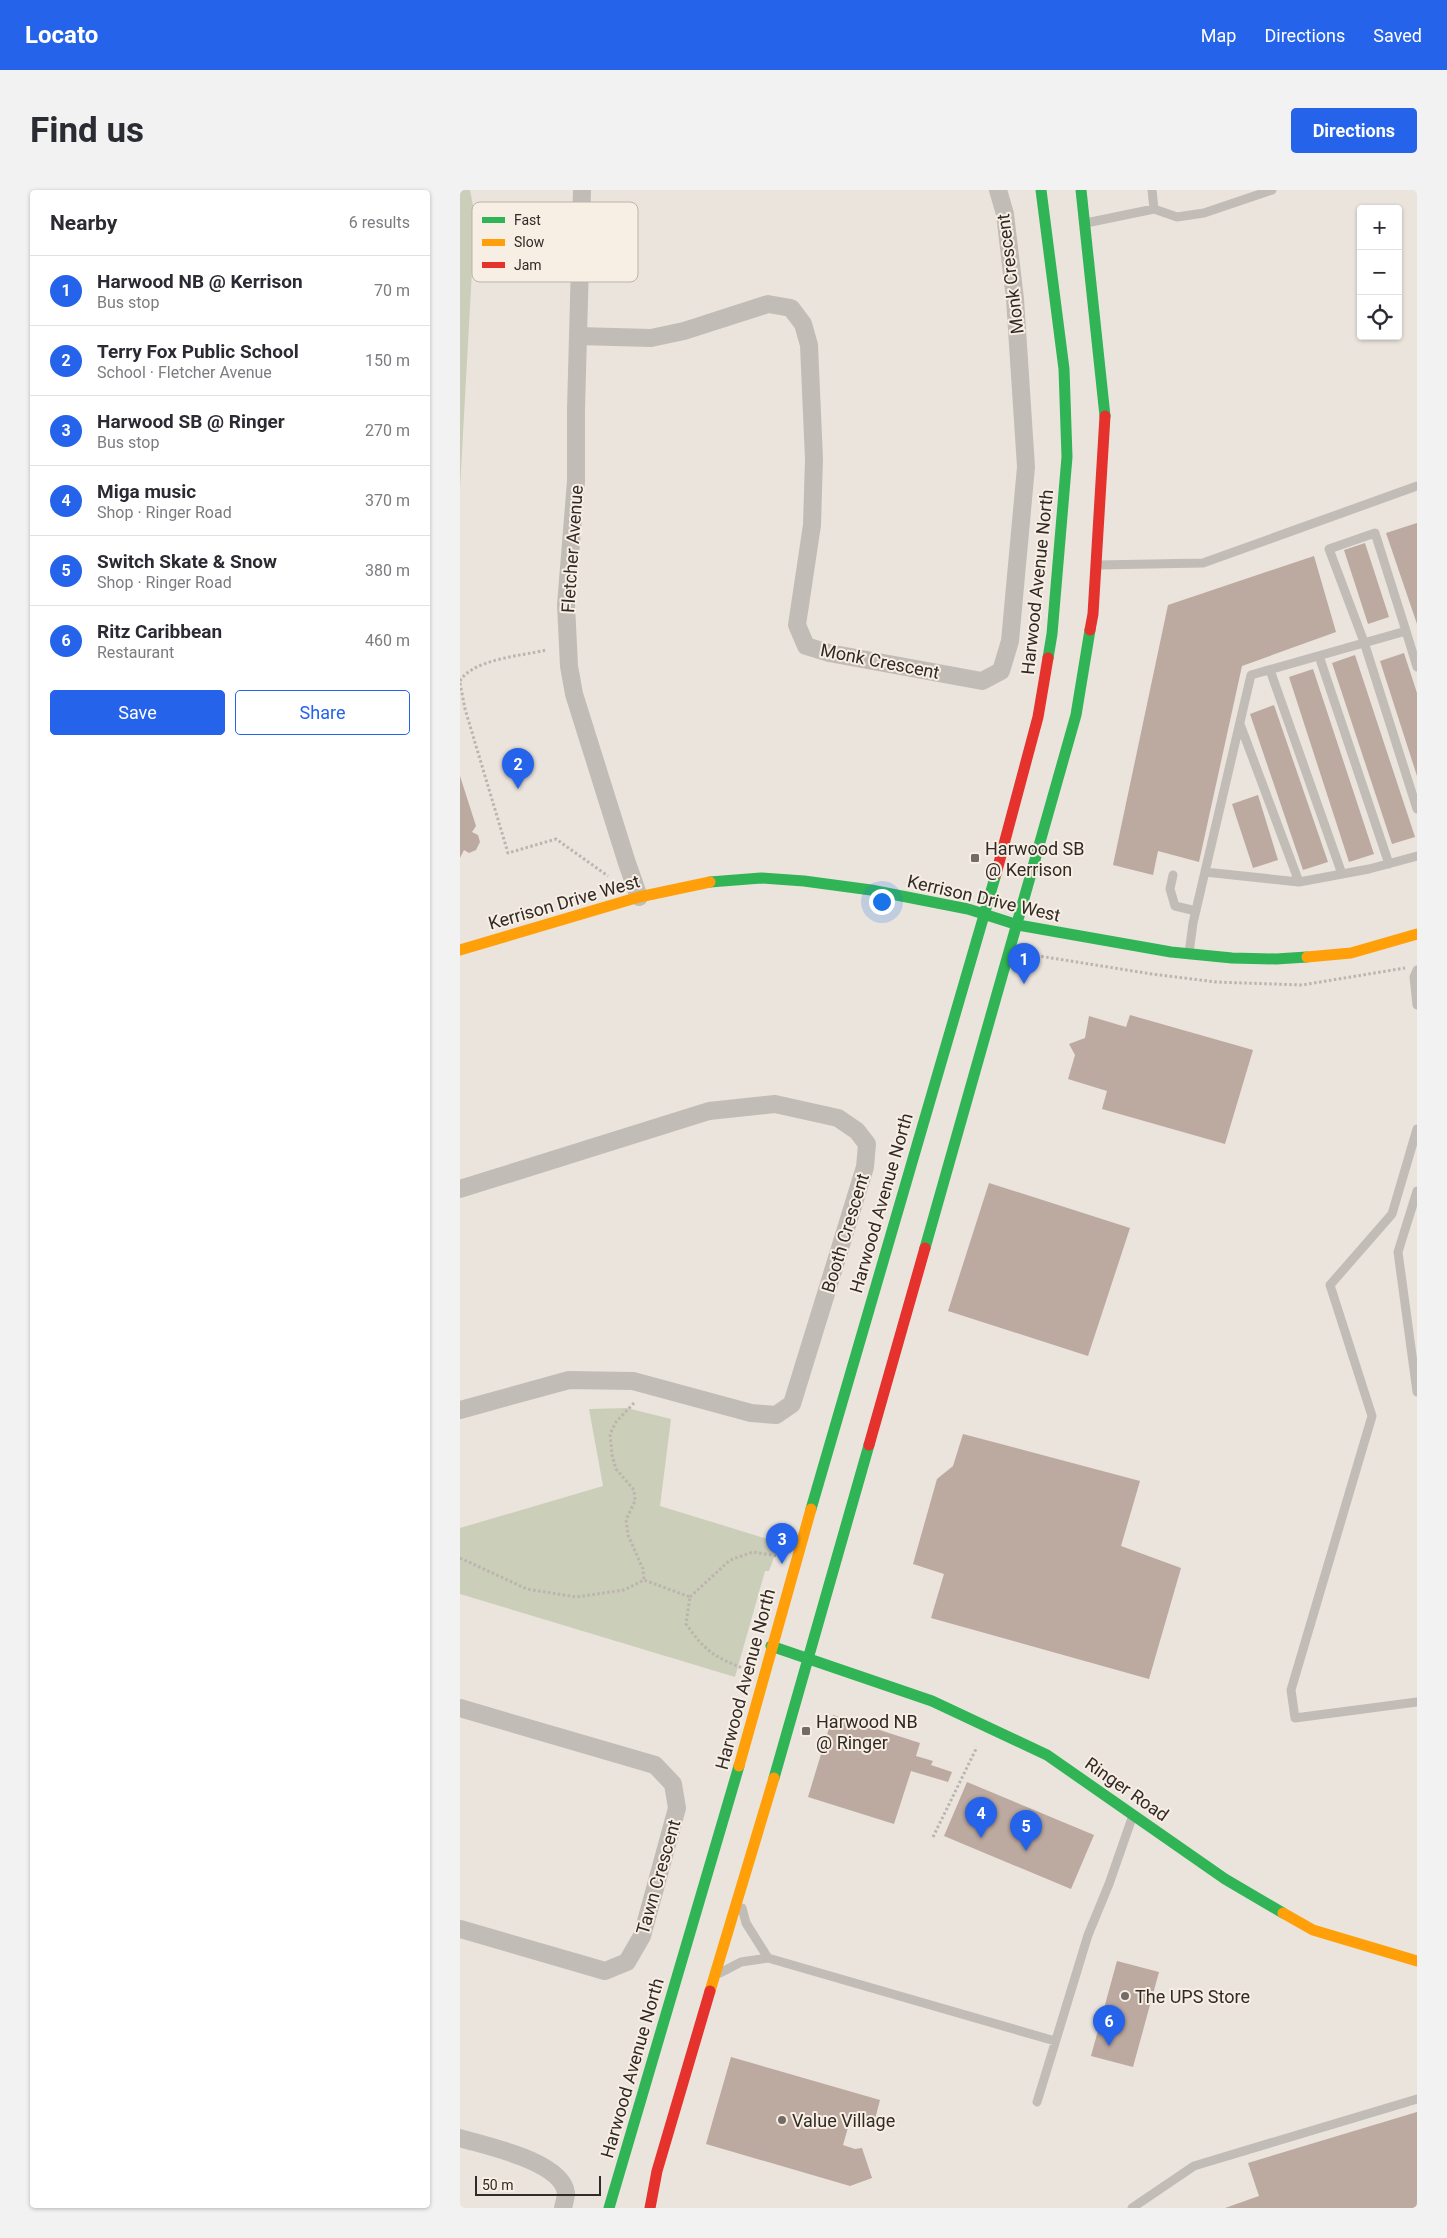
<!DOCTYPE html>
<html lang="en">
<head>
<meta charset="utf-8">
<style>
	:root { --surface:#fff; --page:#f2f2f3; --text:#2b2b33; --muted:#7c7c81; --line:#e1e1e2; --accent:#2563eb }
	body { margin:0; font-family:Roboto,sans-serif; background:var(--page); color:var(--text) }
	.controls { position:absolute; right:15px; top:15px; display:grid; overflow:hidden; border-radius:5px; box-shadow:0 1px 4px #0004 }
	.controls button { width:45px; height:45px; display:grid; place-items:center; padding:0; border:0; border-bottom:1px solid var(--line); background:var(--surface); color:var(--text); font:25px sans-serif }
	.scale { position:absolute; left:15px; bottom:12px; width:126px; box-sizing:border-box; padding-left:5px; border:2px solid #322a26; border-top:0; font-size:14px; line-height:18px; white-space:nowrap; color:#322a26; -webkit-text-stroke:4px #f7eee4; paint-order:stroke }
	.you { position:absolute; left:421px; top:711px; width:18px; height:18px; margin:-12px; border:4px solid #fff; border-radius:50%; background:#1a73e8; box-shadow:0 0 0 8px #1a73e833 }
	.badge { display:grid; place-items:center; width:32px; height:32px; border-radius:50%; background:var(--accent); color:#fff; font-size:16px; font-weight:700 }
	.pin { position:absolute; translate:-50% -41px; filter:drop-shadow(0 1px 2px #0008) }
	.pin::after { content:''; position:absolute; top:26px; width:18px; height:15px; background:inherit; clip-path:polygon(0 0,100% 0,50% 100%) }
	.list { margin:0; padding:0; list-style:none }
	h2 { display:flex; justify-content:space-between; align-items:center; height:65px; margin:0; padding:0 20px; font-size:21px }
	h2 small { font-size:16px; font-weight:400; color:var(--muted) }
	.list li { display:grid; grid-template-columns:32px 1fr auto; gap:15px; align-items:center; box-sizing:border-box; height:70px; padding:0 20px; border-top:1px solid var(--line) }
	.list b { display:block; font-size:19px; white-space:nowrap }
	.list p { margin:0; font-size:16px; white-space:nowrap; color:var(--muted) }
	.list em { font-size:16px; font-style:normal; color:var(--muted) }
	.actions { display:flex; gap:10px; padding:15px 20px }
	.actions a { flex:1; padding:11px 0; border:1px solid var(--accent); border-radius:5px; text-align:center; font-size:18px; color:var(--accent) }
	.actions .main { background:var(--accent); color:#fff }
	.icon { flex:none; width:28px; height:28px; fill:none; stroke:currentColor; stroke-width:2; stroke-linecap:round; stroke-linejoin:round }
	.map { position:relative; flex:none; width:957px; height:2018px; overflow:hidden; border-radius:5px }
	header { display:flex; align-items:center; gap:30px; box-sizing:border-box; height:70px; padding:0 25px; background:var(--accent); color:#fff }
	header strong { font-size:24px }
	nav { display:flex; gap:28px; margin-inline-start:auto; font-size:18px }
	.intro { display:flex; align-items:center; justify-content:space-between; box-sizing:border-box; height:120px; padding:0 30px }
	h1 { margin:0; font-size:35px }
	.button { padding:12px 22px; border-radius:5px; background:var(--accent); color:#fff; font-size:18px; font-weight:700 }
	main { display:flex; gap:30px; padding:0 30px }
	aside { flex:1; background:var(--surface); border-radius:5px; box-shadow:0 1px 4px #0004 }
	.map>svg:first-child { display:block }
	.green { fill:#cbceb8 }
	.building { fill:#bca9a0 }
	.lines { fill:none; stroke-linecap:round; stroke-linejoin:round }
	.path { stroke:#bbb4af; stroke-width:3; stroke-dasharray:2.5 2.5; stroke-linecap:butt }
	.lane { stroke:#c2bcb7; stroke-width:9 }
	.street { stroke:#c2bcb7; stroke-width:18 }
	.fast { stroke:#30b455; stroke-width:11 }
	.slow { stroke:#ff9f0a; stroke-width:11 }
	.jam { stroke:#e5322d; stroke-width:11 }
	.poi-dot { fill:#726b66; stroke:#f7eee4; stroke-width:2 }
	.labels { text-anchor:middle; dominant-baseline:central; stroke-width:4; stroke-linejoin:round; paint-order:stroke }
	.street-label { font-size:18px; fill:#322a26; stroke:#f7eee4 }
	.poi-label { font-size:18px; fill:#322a26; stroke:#f7eee4; text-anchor:start }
	.key { fill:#f7eee4; stroke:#bcb3ab; stroke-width:1 }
	.key-label { font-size:14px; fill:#322a26 }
</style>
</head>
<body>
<header>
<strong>Locato</strong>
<nav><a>Map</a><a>Directions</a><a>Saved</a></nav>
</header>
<div class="intro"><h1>Find us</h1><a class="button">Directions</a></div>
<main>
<aside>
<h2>Nearby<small>6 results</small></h2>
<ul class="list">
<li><span class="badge">1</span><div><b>Harwood NB @ Kerrison</b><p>Bus stop</p></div><em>70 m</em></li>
<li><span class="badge">2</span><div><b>Terry Fox Public School</b><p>School · Fletcher Avenue</p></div><em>150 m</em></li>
<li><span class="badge">3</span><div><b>Harwood SB @ Ringer</b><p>Bus stop</p></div><em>270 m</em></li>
<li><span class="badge">4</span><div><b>Miga music</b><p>Shop · Ringer Road</p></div><em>370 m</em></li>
<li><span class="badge">5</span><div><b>Switch Skate &amp; Snow</b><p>Shop · Ringer Road</p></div><em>380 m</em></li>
<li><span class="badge">6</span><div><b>Ritz Caribbean</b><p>Restaurant</p></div><em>460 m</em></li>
</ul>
<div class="actions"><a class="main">Save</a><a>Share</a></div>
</aside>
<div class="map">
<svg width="957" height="2018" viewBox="0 0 957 2018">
	<rect width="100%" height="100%" fill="#eae4dd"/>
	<path class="green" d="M0,0H10L15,26L0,298Z
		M167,1218L211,1229L200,1316L314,1351L312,1358L317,1359L309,1381H305L275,1487L0,1404V1338L143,1296L129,1219Z"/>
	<path class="building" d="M957,333V434L926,343Z
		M905,353L929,427L908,434L884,360Z
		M854,366L876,442L782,476L739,672L698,661L693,685L653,675L708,415Z
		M944,463L957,503V586L920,471Z
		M895,465L955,647L932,654L872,473Z
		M853,479L914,664L889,672L829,487Z
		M814,515L868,672L843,680L790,524Z
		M0,586L16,636L12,642L18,645L20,652L16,660L9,663L4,660L0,668Z
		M798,605L818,670L793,678L772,614Z
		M670,825L793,860L765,954L642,919L647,901L608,889L615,865L609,854L625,848L629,826L666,837Z
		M529,993L670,1038L628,1166L488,1121Z
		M503,1244L680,1291L661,1356L721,1378L689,1489L471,1428L484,1384L453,1374L477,1289L493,1276Z
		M373,1525L460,1553L456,1566L473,1571L471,1575L492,1582L488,1592L451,1581L434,1634L348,1607Z
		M507,1592L634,1645L611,1699L484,1646Z
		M657,1771L699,1782L673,1877L631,1866Z
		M271,1867L420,1910L414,1933L391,1927L383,1955L395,1959L402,1958L412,1988L390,1996L246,1954Z
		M957,1922V2018H765L799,2006L788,1973Z"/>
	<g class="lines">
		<path class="path" d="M0,491C13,469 61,466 86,460
			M0,493L5,519L48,663L96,649L148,686
			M567,768L573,769L579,766L692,784L756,792L842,795L945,778
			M174,1213L156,1232L150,1244L152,1265L156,1279L174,1300L175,1311L166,1330L168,1345L183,1379L184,1390
			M0,1368L67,1399L116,1407L164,1400L184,1390L230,1407L226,1434C245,1461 254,1467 285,1479
			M230,1407L270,1370L293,1362L318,1366
			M473,1647L517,1557"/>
		<path class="lane" d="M694,19L717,27L744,23L812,0
			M626,33L694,19L692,0
			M638,375L743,373L957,296
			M946,441L915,343L869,359L904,452L957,619
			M859,466L929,674
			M810,480L882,684
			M780,534L839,692
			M745,682L839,692L909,679L957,666
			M713,685L710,699L715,716L736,721
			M729,763L733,733L791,485L946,441L957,477
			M957,780L954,787L957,815
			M957,939L932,1024L870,1095L912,1226L831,1500L835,1528L957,1512
			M957,1001L938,1062L957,1202
			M282,1718L286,1733L308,1768
			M260,1783L281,1772L308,1768L595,1851
			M577,1912L628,1745L649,1694L672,1628
			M672,2018L734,1976L957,1909"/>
		<path class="street" d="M122,0L116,219V291L106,415L109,476L114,504L167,673L179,707
			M118,146L191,148L224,141L308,114L331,118L343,134L349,155L354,269L352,335L337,435L346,456L369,463L522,491L541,481L550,451L566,277L555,109L545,24L538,0
			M0,999L249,921L315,914L378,928L397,941L407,954L405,977L332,1214L316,1225L291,1223L173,1191L109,1190L0,1220
			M0,1518L195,1575L213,1594L217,1618L182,1746L167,1772L145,1781L0,1739
			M0,1948C26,1956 102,1971 106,2003C106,2007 104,2014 103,2018"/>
		<path class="fast" d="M581,0L604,179L607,267L592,444L588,468
			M621,0L645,226
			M250,692L301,688L344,691L411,700L508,719L558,735L711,762L772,768L816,769L847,767
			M465,1058L616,525L630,440
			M351,1319L536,684
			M311,1456L472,1511L587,1565L765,1689L823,1723
			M314,1588L409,1255
			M149,2018L279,1576"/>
		<path class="slow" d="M0,760L179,707L250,692
			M847,767L891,763L957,744
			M279,1576L351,1319
			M823,1723L853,1740L957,1771
			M250,1801L314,1588"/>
		<path class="jam" d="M630,440L633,424L645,226
			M536,684L578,527L588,468
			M409,1255L465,1058
			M190,2018L197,1981L250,1801"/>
	</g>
	<g class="poi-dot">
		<rect x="510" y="663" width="10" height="10" rx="2.5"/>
		<rect x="341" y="1536" width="10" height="10" rx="2.5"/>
		<circle cx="665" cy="1806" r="5"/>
		<circle cx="322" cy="1930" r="5"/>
	</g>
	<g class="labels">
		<g class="street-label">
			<text transform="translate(550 84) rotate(-97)">Monk Crescent</text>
			<text transform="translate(112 359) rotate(-86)">Fletcher Avenue</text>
			<text transform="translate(577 392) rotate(-84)">Harwood Avenue North</text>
			<text transform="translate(420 471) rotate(11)">Monk Crescent</text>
			<text transform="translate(524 708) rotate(13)">Kerrison Drive West</text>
			<text transform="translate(104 712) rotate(-16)">Kerrison Drive West</text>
			<text transform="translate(421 1013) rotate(-74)">Harwood Avenue North</text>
			<text transform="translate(385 1043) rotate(-73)">Booth Crescent</text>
			<text transform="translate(285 1489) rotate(-75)">Harwood Avenue North</text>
			<text transform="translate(667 1599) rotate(35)">Ringer Road</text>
			<text transform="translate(198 1687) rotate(-74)">Tawn Crescent</text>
			<text transform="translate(172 1878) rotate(-74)">Harwood Avenue North</text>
		</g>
		<g class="poi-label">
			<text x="525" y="658">Harwood SB<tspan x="525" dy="21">@ Kerrison</tspan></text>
			<text x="356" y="1531">Harwood NB<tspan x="356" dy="21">@ Ringer</tspan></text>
			<text x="675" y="1806">The UPS Store</text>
			<text x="332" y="1930">Value Village</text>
		</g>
	</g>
	<rect x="12" y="12" width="166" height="80" rx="8" class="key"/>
	<rect x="22" y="27" width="23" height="6" fill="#30b455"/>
	<rect x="22" y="49" width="23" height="7" fill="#ff9f0a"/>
	<rect x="22" y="72" width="23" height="6" fill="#e5322d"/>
	<g class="key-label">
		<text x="54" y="35">Fast</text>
		<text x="54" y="57">Slow</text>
		<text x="54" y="80">Jam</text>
	</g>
</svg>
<div class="controls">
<button>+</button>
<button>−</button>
<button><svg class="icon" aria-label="locate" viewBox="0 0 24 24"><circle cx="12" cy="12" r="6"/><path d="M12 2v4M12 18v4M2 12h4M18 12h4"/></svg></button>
</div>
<div class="scale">50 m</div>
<div class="you"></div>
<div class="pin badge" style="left:564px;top:794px">1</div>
<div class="pin badge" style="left:58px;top:599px">2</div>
<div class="pin badge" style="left:322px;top:1374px">3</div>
<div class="pin badge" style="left:521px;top:1648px">4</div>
<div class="pin badge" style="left:566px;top:1661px">5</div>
<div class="pin badge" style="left:649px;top:1856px">6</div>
</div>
</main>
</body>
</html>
